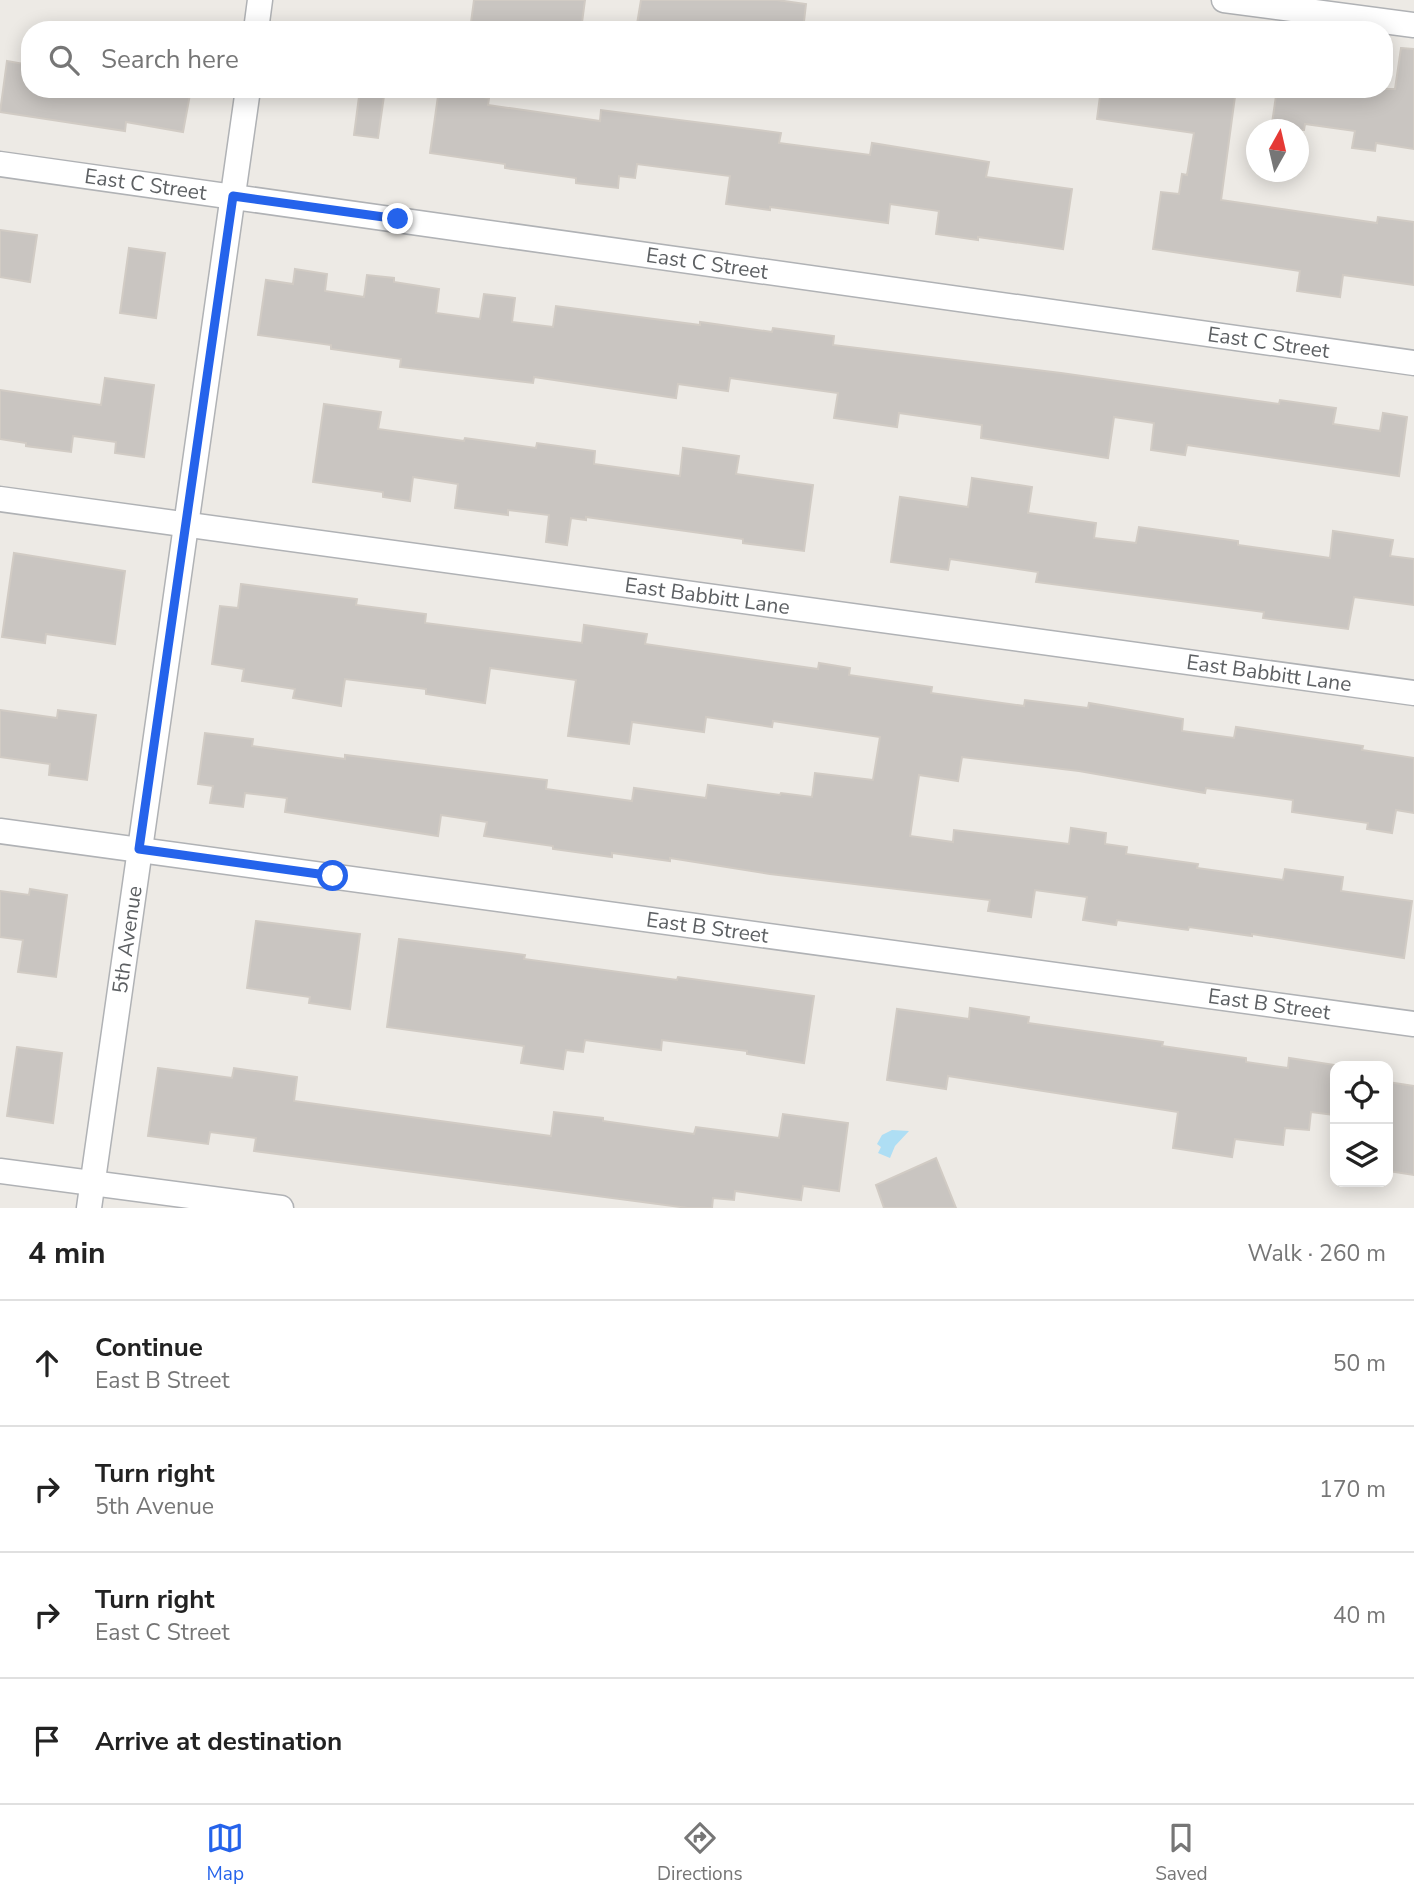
<!DOCTYPE html>
<html lang="en">
<head>
<meta charset="utf-8">
<style>
	:root { --surface:#fff; --page:#f6f6f6; --text:#222; --muted:#767676; --line:#e0e0e0; --accent:#2563eb }
	body { margin:0; font-family:"Nunito Sans",sans-serif; background:var(--page); color:var(--text) }
	.controls { position:absolute; right:21px; bottom:21px; display:grid; overflow:hidden; border-radius:14px; box-shadow:0 4px 18px #0003 }
	.controls button { width:63px; height:63px; display:grid; place-items:center; padding:0; border:0; border-bottom:2px solid var(--line); background:var(--surface); color:var(--text); font:35px sans-serif }
	.compass { position:absolute; left:1246px; top:119px; width:63px; height:63px; border-radius:50%; background:var(--surface); box-shadow:0 4px 18px #0003; rotate:8deg }
	.stop { position:absolute; width:21px; height:21px; margin:-16px; border:5px solid #2563eb; border-radius:50%; background:#fff }
	.stop.end { background:#2563eb; border-color:#fff; box-shadow:0 2px 7px #0008 }
	.list { margin:0; padding:0; list-style:none }
	h2 { display:flex; justify-content:space-between; align-items:center; height:91px; margin:0; padding:0 28px; font-size:30px }
	h2 small { font-size:23px; font-weight:400; color:var(--muted) }
	.list li { display:grid; grid-template-columns:46px 1fr auto; gap:21px; align-items:center; box-sizing:border-box; height:126px; padding:0 28px; border-top:2px solid var(--line) }
	.list b { display:block; font-size:26px; white-space:nowrap }
	.list p { margin:0; font-size:23px; white-space:nowrap; color:var(--muted) }
	.list em { font-size:23px; font-style:normal; color:var(--muted) }
	.icon { flex:none; width:38px; height:38px; fill:none; stroke:currentColor; stroke-width:2; stroke-linecap:round; stroke-linejoin:round }
	.map { position:relative; flex:none; width:1414px; height:1208px; overflow:hidden }
	.search { position:absolute; background:var(--surface); box-shadow:0 4px 18px #0003; left:21px; right:21px; top:21px; height:77px; display:flex; align-items:center; gap:18px; box-sizing:border-box; padding:0 24px; border-radius:28px; color:var(--muted); font-size:26px }
	.sheet { height:595px; background:var(--surface) }
	nav { display:flex; justify-content:space-around; align-items:center; box-sizing:border-box; height:98px; border-top:2px solid var(--line); background:var(--surface); font-size:19px; color:var(--muted) }
	nav a { display:grid; justify-items:center; gap:4px }
	nav .on { color:var(--accent) }
	.map>svg:first-child { display:block }
	.water { fill:#aedef4 }
	.building { fill:#c9c5c1; stroke:#d1cbc4; stroke-width:2 }
	.lines { fill:none; stroke-linecap:round; stroke-linejoin:round }
	.street-casing { stroke:#b0b2b5; stroke-width:27 }
	.street { stroke:#fff; stroke-width:24 }
	.route { stroke:#2563eb; stroke-width:9 }
	.labels { text-anchor:middle; dominant-baseline:central; stroke-width:5; stroke-linejoin:round; paint-order:stroke }
	.street-label { font-size:21px; fill:#5d6063; stroke:#fff }
</style>
</head>
<body>
<div class="map">
<svg width="1414" height="1208" viewBox="0 0 1414 1208">
	<rect width="100%" height="100%" fill="#edeae5"/>
	<path class="water" d="M892,1130L909,1131L895,1146L890,1158L878,1153L881,1147L877,1144L882,1135Z"/>
	<path class="building" d="M474,0H585L581,30H470Z
		M641,0H777L806,4L803,30H636Z
		M1401,48L1414,49V149L1376,143L1375,151L1352,148L1355,131L1305,124L1304,130H1271L1277,89H1395Z
		M7,61L30,65V89H191L183,132L126,122L125,131L0,112Z
		M360,89H385L378,138L354,135Z
		M439,89H476L475,96L489,98L488,105L600,121L601,110L781,133L779,143L870,155L872,143L989,162L986,177L1072,189L1063,249L978,237V240L936,234L939,211L890,204L888,223L770,207V210L726,204L730,176L637,164L635,178L619,176L618,188L576,183V178L505,168V164L430,153Z
		M1101,89H1236L1221,200L1377,223L1378,217L1414,222V285L1343,275L1340,297L1297,291L1300,271L1153,249L1161,192L1179,194L1182,174L1187,175L1194,133L1097,119Z
		M0,230L37,235L30,282L0,277Z
		M129,248L165,253L156,318L120,313Z
		M295,269L327,274L325,291L364,297L367,275L394,278V282L439,289L436,313L480,319L484,294L515,298L512,322L553,327L556,306L700,325V322L772,332L773,328L834,336L833,345L1061,373L1279,404L1280,400L1336,408L1333,424L1380,431L1383,413L1407,417L1399,476L1187,445L1185,455L1151,450L1154,423L1114,417L1108,458L981,438L982,425L899,413L897,427L834,418L838,393L730,378L728,391L678,384L676,398L534,377L533,383L400,367L401,359L331,349V345L258,335L266,280L293,284Z
		M105,378L154,385L144,457L115,453L116,442L73,436L71,452L26,446V443L0,439V390L101,405Z
		M324,404L381,412L378,429L464,441L465,438L536,448L537,443L595,451L594,464L680,476L683,448L739,456L736,474L813,485L804,551L743,543V539L586,517V520L571,518L567,545L546,542L549,515L508,510V515L455,508L458,484L413,477L410,501L383,497V492L313,482Z
		M972,478L1032,487L1028,513L1096,523L1094,538L1136,543L1139,527L1238,541V545L1330,558L1333,531L1393,540L1390,556L1414,559V605L1354,597L1348,629L1263,618L1264,612L1036,582L1038,572L950,559L948,570L891,562L900,497L968,507Z
		M14,553L125,571L115,644L46,634L45,643L2,637Z
		M241,584L357,599L356,605L426,614L425,623L582,643L584,625L647,634L645,644L818,669L819,663L850,668L849,675L932,687L931,693L1024,706L1025,700L1088,708L1089,703L1183,719L1182,731L1234,738L1236,727L1363,746L1362,750L1414,758V813L1396,810L1392,833L1367,829L1368,823L1292,812L1293,800L1206,788L1205,793L1079,771L962,757L958,781L919,775L910,836L953,842L954,830L1069,844L1071,828L1106,833L1105,844L1127,847L1126,854L1198,864L1197,868L1283,880L1285,869L1343,877L1341,891L1412,901L1404,958L1252,934V936L1189,927L1188,930L1117,920L1116,925L1083,920L1087,897L1035,890L1031,917L988,911L990,900L770,874L670,858V861L612,853V857L553,849V846L484,836L487,822L441,815L438,836L285,812L287,798L245,793L243,807L210,803L213,786L198,784L205,733L253,739L252,746L345,759V755L547,780L546,789L632,801L634,788L706,798L708,785L780,795L781,793L812,797L815,773L873,780L880,737L773,721L772,727L706,717L704,732L632,722L629,744L568,736L576,680L490,668L485,703L426,694V689L345,679L341,706L293,698L295,689L242,681L244,669L212,664L220,606L238,608Z
		M0,710L57,718L58,710L96,715L87,780L49,775L50,764L0,757Z
		M30,889L67,895L56,977L18,972L23,940L0,937V891L29,895Z
		M256,921L360,934L350,1009L309,1003L310,997L247,988Z
		M399,939L525,955L524,959L677,980L678,977L814,996L804,1063L747,1054V1051L662,1040L661,1050L585,1040L583,1052L566,1050L563,1069L521,1063L524,1046L387,1027Z
		M970,1008L1029,1017L1028,1023L1163,1042L1162,1046L1246,1058V1062L1288,1068L1289,1058L1335,1065V1115L1311,1112L1309,1130L1285,1128L1283,1145L1235,1139L1232,1157L1173,1148L1178,1112L948,1076L946,1089L887,1080L897,1009L969,1019Z
		M17,1047L62,1053L53,1123L7,1116Z
		M158,1068L232,1078L234,1068L297,1077L294,1101L551,1136L554,1112L603,1118V1121L694,1134L696,1127L779,1138L783,1114L848,1123L839,1191L803,1186L801,1200L735,1191L734,1200L713,1198L712,1208H688L254,1151L256,1138L210,1132L208,1144L148,1136Z
		M1388,1082L1414,1086V1175L1388,1171Z
		M936,1158L956,1208H884L876,1185Z"/>
	<g class="lines">
		<g class="street-casing">
			<g id="street">
				<path d="M1224,0L1414,25"/>
				<path d="M256,30L260,0"/>
				<path id="s1" d="M0,164L1414,363"/>
				<path id="s2" d="M0,499L1414,693"/>
				<path id="s3" d="M0,831L1414,1024"/>
				<path d="M0,1171L281,1208"/>
				<path id="s4" d="M89,1208L248,89"/>
			</g>
		</g>
		<use href="#street" class="street"/>
	</g>
	<g class="lines">
		<path class="route" d="M333,876L139,849L233,196L398,219"/>
	</g>
	<g class="labels">
		<g class="street-label">
			<text stroke="none"><textPath href="#s1" startOffset="147">East C Street</textPath></text>
			<text stroke="none"><textPath href="#s1" startOffset="714">East C Street</textPath></text>
			<text stroke="none"><textPath href="#s1" startOffset="1281">East C Street</textPath></text>
			<text stroke="none"><textPath href="#s2" startOffset="714">East Babbitt Lane</textPath></text>
			<text stroke="none"><textPath href="#s2" startOffset="1281">East Babbitt Lane</textPath></text>
			<text stroke="none"><textPath href="#s3" startOffset="714">East B Street</textPath></text>
			<text stroke="none"><textPath href="#s4" startOffset="271">5th Avenue</textPath></text>
			<text stroke="none"><textPath href="#s3" startOffset="1281">East B Street</textPath></text>
		</g>
	</g>
</svg>
<div class="controls">
<button><svg class="icon" aria-label="locate" viewBox="0 0 24 24"><circle cx="12" cy="12" r="6"/><path d="M12 2v4M12 18v4M2 12h4M18 12h4"/></svg></button>
<button><svg class="icon" aria-label="layers" viewBox="0 0 24 24"><path d="M12 4l9 5-9 5-9-5zM3 14l9 5 9-5"/></svg></button>
</div>
<svg class="compass" viewBox="-18 -18 36 36"><path d="M0-13l5 13h-10z" fill="#e53935"/><path d="M0 13l5-13h-10z" fill="#767676"/></svg>
<div class="stop" style="left:333px;top:876px"></div>
<div class="stop end" style="left:398px;top:219px"></div>
<div class="search"><svg class="icon" aria-label="search" viewBox="0 0 24 24"><circle cx="10" cy="10" r="6"/><path d="M15 15l6 6"/></svg>Search here</div>
</div>
<section class="sheet">
<h2>4 min<small>Walk · 260 m</small></h2>
<ul class="list">
<li><svg class="icon" aria-label="ahead" viewBox="0 0 24 24"><path d="M12 20V5M6 11l6-6 6 6"/></svg><div><b>Continue</b><p>East B Street</p></div><em>50 m</em></li>
<li><svg class="icon" aria-label="right" viewBox="0 0 24 24"><path d="M7 20v-9h11M14 6l5 5-5 5"/></svg><div><b>Turn right</b><p>5th Avenue</p></div><em>170 m</em></li>
<li><svg class="icon" aria-label="right" viewBox="0 0 24 24"><path d="M7 20v-9h11M14 6l5 5-5 5"/></svg><div><b>Turn right</b><p>East C Street</p></div><em>40 m</em></li>
<li><svg class="icon" aria-label="arrive" viewBox="0 0 24 24"><path d="M6 21V4h12l-3 4 3 4H6"/></svg><div><b>Arrive at destination</b></div></li>
</ul>
</section>
<nav>
<a class="on"><svg class="icon" aria-label="map" viewBox="0 0 24 24"><path d="M3 6l6-2 6 2 6-2v14l-6 2-6-2-6 2zM9 4v14M15 6v14"/></svg>Map</a>
<a><svg class="icon" aria-label="directions" viewBox="0 0 24 24"><path d="M12 3l9 9-9 9-9-9zM9 14v-3h6M13 9l2 2-2 2"/></svg>Directions</a>
<a><svg class="icon" aria-label="saved" viewBox="0 0 24 24"><path d="M7 4h10v16l-5-4-5 4z"/></svg>Saved</a>
</nav>
</body>
</html>
